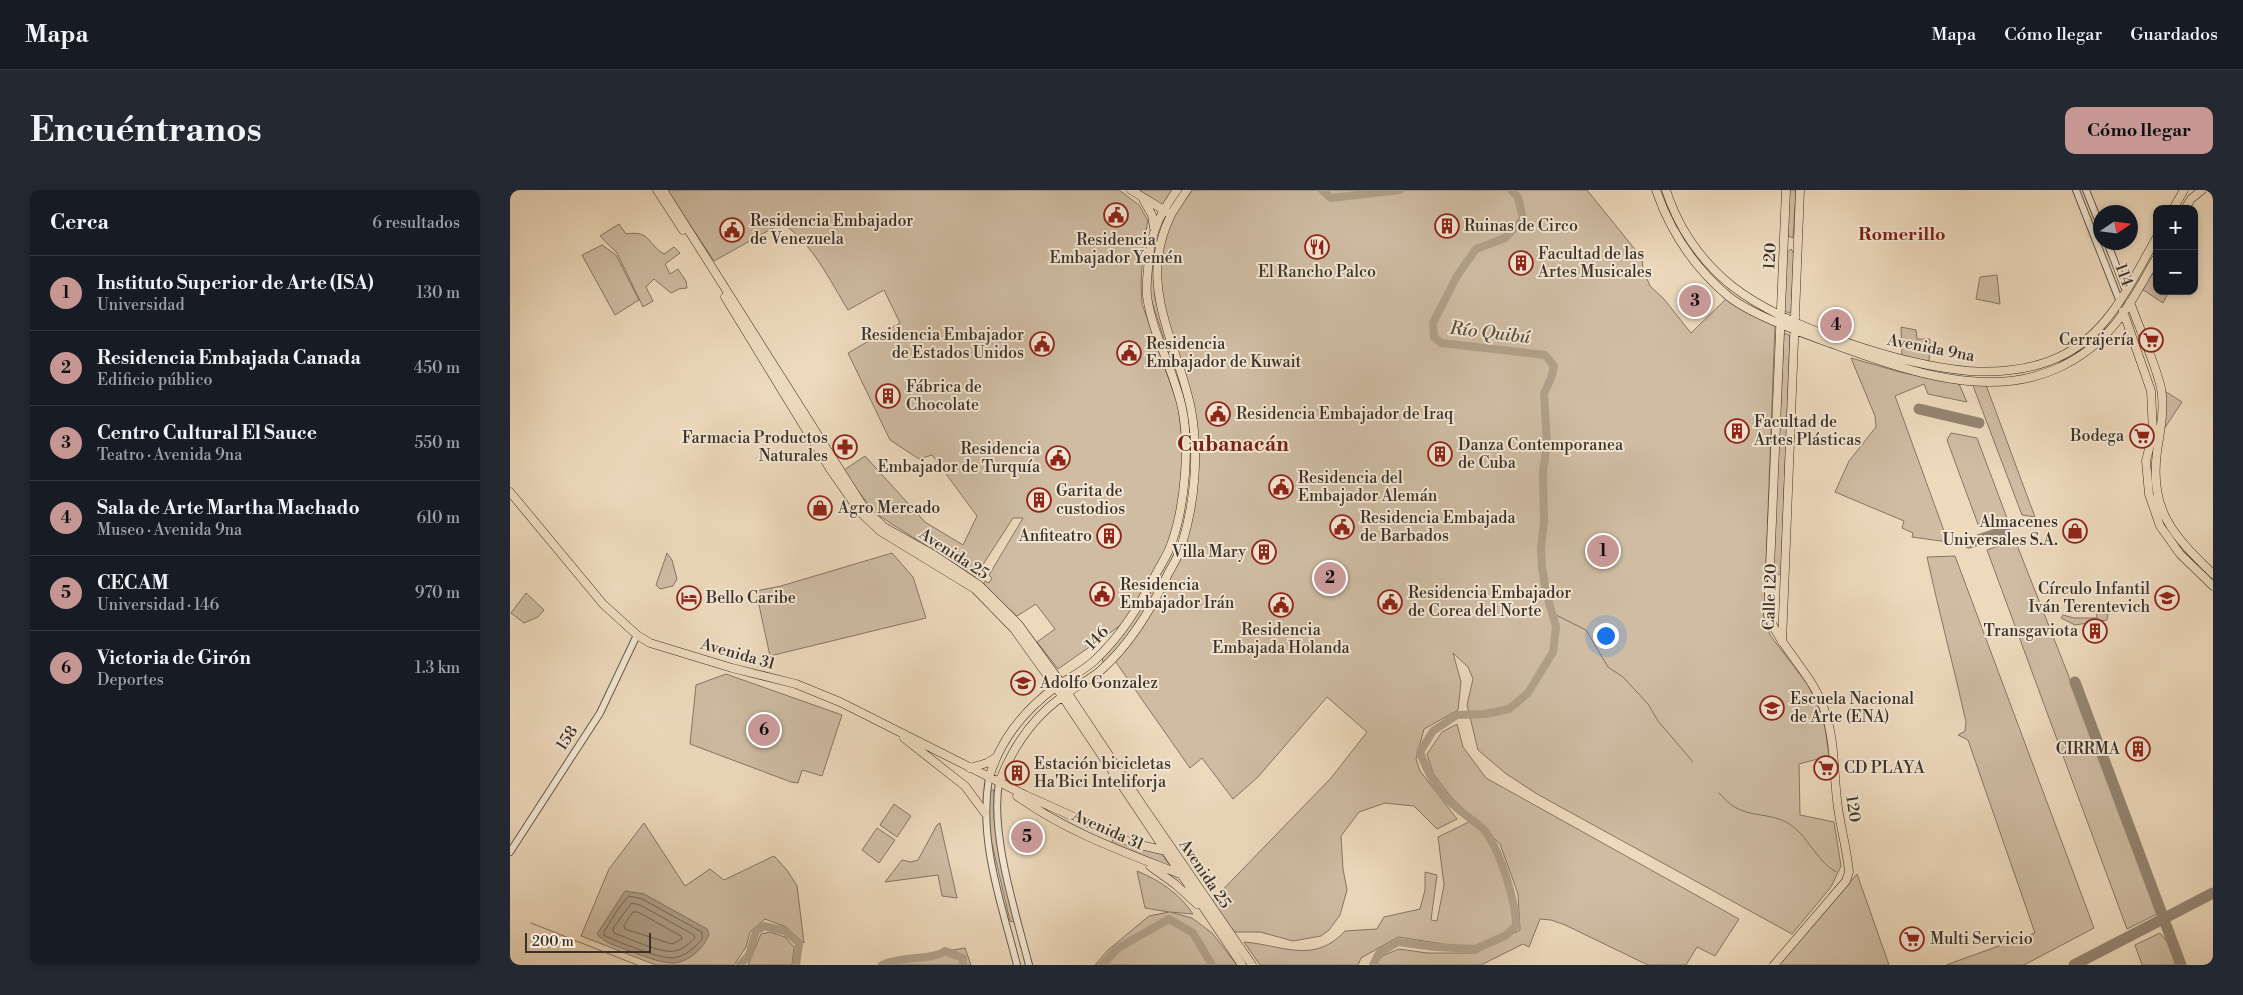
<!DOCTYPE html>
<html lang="es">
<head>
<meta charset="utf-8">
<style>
	:root { --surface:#171b24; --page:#242831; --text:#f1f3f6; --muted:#9ea1a6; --line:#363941; --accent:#c59692 }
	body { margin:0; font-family:"Libre Bodoni",serif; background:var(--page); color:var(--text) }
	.controls { position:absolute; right:15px; top:15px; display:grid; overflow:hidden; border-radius:10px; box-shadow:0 2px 8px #0003 }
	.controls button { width:45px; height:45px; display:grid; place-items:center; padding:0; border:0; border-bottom:1px solid var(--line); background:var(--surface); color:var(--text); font:25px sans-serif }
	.compass { position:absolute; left:1583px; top:15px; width:45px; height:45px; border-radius:50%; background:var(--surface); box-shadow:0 2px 8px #0003; rotate:77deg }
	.scale { position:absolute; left:15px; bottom:12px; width:126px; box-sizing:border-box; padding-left:5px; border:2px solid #3a3128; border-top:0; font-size:14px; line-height:18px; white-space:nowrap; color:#3a3128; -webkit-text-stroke:4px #f3e6d3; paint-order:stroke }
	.you { position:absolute; left:1095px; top:445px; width:18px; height:18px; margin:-12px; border:4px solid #fff; border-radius:50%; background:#1a73e8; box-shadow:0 0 0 8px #1a73e833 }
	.badge { display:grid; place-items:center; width:32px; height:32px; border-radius:50%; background:var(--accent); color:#111; font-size:16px; font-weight:700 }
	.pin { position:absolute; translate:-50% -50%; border:2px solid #fff; box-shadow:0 1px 5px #0006 }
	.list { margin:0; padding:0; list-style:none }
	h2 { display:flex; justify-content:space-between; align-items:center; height:65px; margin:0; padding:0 20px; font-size:21px }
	h2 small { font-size:16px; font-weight:400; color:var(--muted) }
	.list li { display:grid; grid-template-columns:32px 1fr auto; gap:15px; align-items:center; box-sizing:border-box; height:75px; padding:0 20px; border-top:1px solid var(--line) }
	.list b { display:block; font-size:19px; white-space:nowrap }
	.list p { margin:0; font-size:16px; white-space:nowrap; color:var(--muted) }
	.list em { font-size:16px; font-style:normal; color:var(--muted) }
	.map { position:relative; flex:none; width:1703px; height:775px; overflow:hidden; border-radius:10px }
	header { display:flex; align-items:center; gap:30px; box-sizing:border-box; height:70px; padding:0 25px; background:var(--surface); border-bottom:1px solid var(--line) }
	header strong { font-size:24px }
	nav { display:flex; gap:28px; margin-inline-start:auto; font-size:18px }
	.intro { display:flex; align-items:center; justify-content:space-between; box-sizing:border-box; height:120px; padding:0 30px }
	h1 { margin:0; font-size:35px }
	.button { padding:12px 22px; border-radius:10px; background:var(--accent); color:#111; font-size:18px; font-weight:700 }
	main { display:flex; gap:30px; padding:0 30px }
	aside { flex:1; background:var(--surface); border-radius:10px; box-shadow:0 2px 8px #0003 }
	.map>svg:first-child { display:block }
	.green { fill:#cfbca3; stroke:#847666 }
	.water { fill:#b0a08a; stroke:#817463 }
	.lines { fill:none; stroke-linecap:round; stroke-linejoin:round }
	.shore { stroke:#756859; stroke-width:1 }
	.stream { stroke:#817463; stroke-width:1 }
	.river { stroke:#b0a08a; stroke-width:8 }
	.taxiway { stroke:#948572; stroke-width:11 }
	.minor-casing { stroke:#675b4d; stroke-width:8 }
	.major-casing { stroke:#3a3128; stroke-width:9 }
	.minor { stroke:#f3e6d3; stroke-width:6 }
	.major { stroke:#edd9bc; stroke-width:8 }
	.labels { text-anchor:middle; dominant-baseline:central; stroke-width:4; stroke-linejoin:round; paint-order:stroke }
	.poi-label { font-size:16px; fill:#3a3128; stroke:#f3e6d3; text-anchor:start }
	.street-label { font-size:16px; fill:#3a3128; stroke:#f3e6d3 }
	.neighbourhood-label { font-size:18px; font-weight:bold; fill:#7a1f14; stroke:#f3e6d3 }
	.water-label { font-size:18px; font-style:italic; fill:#584d40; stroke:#f3e6d3 }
	.district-label { font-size:21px; font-weight:bold; fill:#7a1f14; stroke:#f3e6d3 }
</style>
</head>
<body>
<header>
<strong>Mapa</strong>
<nav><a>Mapa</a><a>Cómo llegar</a><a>Guardados</a></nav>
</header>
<div class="intro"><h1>Encuéntranos</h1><a class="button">Cómo llegar</a></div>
<main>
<aside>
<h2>Cerca<small>6 resultados</small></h2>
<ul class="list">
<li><span class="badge">1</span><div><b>Instituto Superior de Arte (ISA)</b><p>Universidad</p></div><em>130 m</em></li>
<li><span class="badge">2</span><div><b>Residencia Embajada Canada</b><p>Edificio público</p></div><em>450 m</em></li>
<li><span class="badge">3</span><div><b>Centro Cultural El Sauce</b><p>Teatro · Avenida 9na</p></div><em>550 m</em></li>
<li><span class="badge">4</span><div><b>Sala de Arte Martha Machado</b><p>Museo · Avenida 9na</p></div><em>610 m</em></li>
<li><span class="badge">5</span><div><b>CECAM</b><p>Universidad · 146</p></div><em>970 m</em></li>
<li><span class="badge">6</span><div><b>Victoria de Girón</b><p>Deportes</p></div><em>1.3 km</em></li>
</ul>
</aside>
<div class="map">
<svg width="1703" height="775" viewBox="0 0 1703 775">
	<rect width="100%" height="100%" fill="#edd9bc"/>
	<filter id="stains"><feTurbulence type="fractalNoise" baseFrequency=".004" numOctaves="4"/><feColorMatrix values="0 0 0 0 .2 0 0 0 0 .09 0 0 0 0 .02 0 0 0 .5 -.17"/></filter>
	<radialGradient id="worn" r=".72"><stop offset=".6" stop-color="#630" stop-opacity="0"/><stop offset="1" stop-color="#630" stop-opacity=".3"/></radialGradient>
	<path class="green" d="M157,0H609L629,15L638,31L633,55L631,96L632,114L668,215L674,263L670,309L661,352L632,407L614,433L548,479L527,452L545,439L526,414L507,426L473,395L475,391L479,393L482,388L479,385L513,328H503L465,387L365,323L345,297L334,280L355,266L415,332L453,355L467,326L422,265L409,269L380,250L338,163L390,133L374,100L338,120C319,89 303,54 272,33L204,71Z
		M621,0H667L653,20Z
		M677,0H1077L1132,68L1133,79L1140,96L1154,109L1181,143L1216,109L1265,135L1254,426L1260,445L1298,495L1309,519L1315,538L1319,566L1289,574L1290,625L1324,632L1331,676L1321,697L1282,744L1027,604L995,583L968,560L957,515L963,489L958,477L943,463L951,492L948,520L914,539L906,569L910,581L947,629L927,639L904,616L875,613L849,622L831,646L833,679L837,700L830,725L819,740L811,746L783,751L750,742H725L699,714L821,588L857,542L817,507L748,587L723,609L692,568L680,578L603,468L622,447L672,356L682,307L684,239L647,105L654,41Z
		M1279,0H1286L1283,48L1278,46Z
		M109,34L116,44C141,40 137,54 154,64L164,57L170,63L155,74L160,84L168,79L176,91L177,98L169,99L161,103L144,89L136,97L143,111L133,117L107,63L90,46Z
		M92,55L106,65L129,110L105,125L72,65Z
		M1281,59L1284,64L1281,122L1279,123L1273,120L1277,62Z
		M642,63L645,66V108L664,172L662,174L641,109L639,99Z
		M1638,82L1647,87V101H1659L1653,113L1629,97Z
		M1487,85L1490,114L1466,109L1470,87Z
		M1391,137L1406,140L1407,149H1420L1419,172L1392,166Z
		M1274,143L1279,145L1280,148L1271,384L1268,385L1263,381Z
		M1341,168L1390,182L1449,194L1457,212L1418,204L1414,194L1385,206L1438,352L1402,347L1403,343L1392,338L1394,331L1325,302L1339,271L1366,237L1365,226Z
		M1462,193L1476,195L1525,327L1512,325Z
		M1650,198L1672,212L1652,242Z
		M1441,243L1467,248L1497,328L1469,337L1437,250Z
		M1505,350L1589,563L1647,724L1617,739L1477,360Z
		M661,360H665V363C651,391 620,457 593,472L592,468C624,435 642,401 661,360Z
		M157,363L162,370L167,389L163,396L150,399L146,395Z
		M382,363L403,387L416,428L260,466L246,401L271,396Z
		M1445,366L1584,738L1514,775H1436L1525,743L1458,550L1448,545L1455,541L1456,532C1444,477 1429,423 1417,367Z
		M16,403L34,420L28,427L14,433L1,423Z
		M1586,419L1598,424L1597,430L1565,435L1551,428L1553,425L1564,428H1587Z
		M216,484L332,525L312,586L292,580L288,593L281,592L180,554L186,495Z
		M947,534L953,557L976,588L1229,729L1205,766L1187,757L1176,775H1138L1055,735L1041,730L1030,729L1019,757L1013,754L971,775H866L872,766L889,759L917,763H966L1010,740L1008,704L990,654L940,606L923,583L917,564L932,542Z
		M480,600H484V628L505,731L504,732L500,731L479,641Z
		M384,614L401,626L387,647L370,635Z
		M959,632C964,635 972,637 976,642C991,660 1006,713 1006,736L995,746L965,759L888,747L851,768L848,775H750L734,752C772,755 804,775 835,741L867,739L874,727L910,719L915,700V682L927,685L921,730L927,731L934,695L928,647Z
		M134,633L175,696L200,679L214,690L264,666L277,680L287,696L294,753L276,737L255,729L240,742L236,757L224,775H146L71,746L99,679Z
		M430,633L447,708L432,706L428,685L375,692L392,670L401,672L408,670L427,635Z
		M367,638L385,650L369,673L352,660Z
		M603,649L621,656L652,664L661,677L601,654Z
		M627,681C649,690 670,704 683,724L660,722L682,728L702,743L727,775H585L598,760L639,726L659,722L635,718Z
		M1347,684L1379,775H1267Z
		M260,742L275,747L284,757L282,775H238L251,744Z
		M1650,743L1659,754L1668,775H1632L1625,755Z
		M434,758L443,760L455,758L461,775H383L407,765L425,763Z"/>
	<path class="water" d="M115,701L134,704L197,739L199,744C194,758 178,773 162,773C147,772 131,765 117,760C106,756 95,753 87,744Z"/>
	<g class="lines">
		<path class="shore" d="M119,706L132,709L192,742V749C185,757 175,767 163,768C146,768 112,753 95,746L94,742L108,719Z
			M122,713L130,715L184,745L185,748C179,754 173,759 165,761C151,764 118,748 104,743L103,739Z
			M123,722H128L171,746L172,749L162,754L115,739L114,736Z"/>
		<path class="stream" d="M1042,423L1076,440L1098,477L1113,487L1138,514L1148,531L1183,572
			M1209,603C1213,607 1218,613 1223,616C1239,627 1261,623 1278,633C1298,645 1306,671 1326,682
			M21,733L127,775"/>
		<path class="river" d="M812,0L821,8L890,0
			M230,775L239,765L246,741L254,736L275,741L289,753L286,775
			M372,775C393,765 420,771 435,761L453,768V775
			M592,775L608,758L659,729L683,743L702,775
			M863,775L869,763L888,752L925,757L965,759L995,746L1006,736C1006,712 990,660 975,641C968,633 956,626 948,619C928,603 919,586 910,562L923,541L947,525L975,524L999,519L1018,503L1043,462L1046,437L1036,402L1032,377L1031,358L1034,331L1033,281L1037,254L1034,204L1041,188L1044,176L1035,165L931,153L924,147L923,133L947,86L966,59L995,48L1013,29L1008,7L1001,0"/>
		<path class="taxiway" d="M1409,219L1469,233
			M1459,353L1495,341
			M1565,492L1671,775
			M1564,775L1703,703"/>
		<g class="minor-casing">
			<path id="minor" d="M1566,0L1610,112
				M1576,0L1590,35
				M1597,52L1616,101
				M479,588C468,651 492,715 507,775
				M489,593C480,644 506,724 519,775
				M0,662L90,523L127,445"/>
		</g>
		<g class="major-casing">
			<path id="major" d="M147,0L173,40
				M153,0L354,318L374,337L424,365L469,395L509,435L551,493L632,615L742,775
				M621,0L657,22
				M1146,0C1160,41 1185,78 1218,106C1240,124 1289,142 1317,152C1388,177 1474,212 1548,178C1602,153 1619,115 1647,67
				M1156,0C1168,37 1191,71 1222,96C1276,138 1391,175 1459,181C1491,183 1527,179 1555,164C1601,140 1622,90 1647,47
				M633,9L642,25L644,38
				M1663,19L1674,0
				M1675,19L1681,9L1692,0
				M215,107L320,279L350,322L370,341L465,399L504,439L552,506L732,775
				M1620,112C1629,138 1645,172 1651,198C1655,220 1650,240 1647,262C1639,321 1664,346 1703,384
				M1613,121L1641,201L1643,242L1636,271L1639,304L1650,336L1670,364L1703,396
				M0,302L93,414L127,445L140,453L222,478L286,494L330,512L515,605L622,653L656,661
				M1272,452L1290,0
				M394,548L455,596L475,623
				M460,578L477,573L485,568
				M479,588C490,550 514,520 547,496C559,488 573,481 584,471C612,445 629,416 647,382C652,373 659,362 662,352C675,315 680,256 672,218C664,180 642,144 637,106C636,97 637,88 638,79C640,45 647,28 667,0
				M489,593C502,558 522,528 553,506C565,497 579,490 590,481C621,454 642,418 659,382C664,373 670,364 672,354C685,312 689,263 681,219C667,151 626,95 661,25C665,17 672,8 677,0
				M507,606C557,642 614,662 670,684
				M640,676L665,694L687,714
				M1264,775L1336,691L1339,682C1337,660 1331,639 1328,618C1323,584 1326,549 1313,516C1300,482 1271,458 1258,425L1276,0"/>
		</g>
		<use href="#minor" class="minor"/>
		<use href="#major" class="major"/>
	</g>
	<defs>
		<g id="civic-ring" transform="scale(1.25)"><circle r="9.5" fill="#f3e6d3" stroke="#8f2418" stroke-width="1.5"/><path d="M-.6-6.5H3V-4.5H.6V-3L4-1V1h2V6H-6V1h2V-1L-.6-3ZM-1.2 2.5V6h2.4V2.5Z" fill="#8f2418"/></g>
		<g id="building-ring" transform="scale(1.25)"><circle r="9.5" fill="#f3e6d3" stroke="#8f2418" stroke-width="1.5"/><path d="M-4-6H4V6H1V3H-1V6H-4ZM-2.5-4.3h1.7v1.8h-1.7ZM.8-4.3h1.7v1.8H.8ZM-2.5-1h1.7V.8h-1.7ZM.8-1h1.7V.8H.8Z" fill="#8f2418"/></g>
		<g id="restaurant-ring" transform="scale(1.25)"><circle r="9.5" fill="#f3e6d3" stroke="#8f2418" stroke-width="1.5"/><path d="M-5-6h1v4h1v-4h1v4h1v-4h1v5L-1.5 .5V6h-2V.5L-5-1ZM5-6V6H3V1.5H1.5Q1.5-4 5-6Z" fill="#8f2418"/></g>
		<g id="supermarket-ring" transform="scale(1.25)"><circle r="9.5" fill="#f3e6d3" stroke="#8f2418" stroke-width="1.5"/><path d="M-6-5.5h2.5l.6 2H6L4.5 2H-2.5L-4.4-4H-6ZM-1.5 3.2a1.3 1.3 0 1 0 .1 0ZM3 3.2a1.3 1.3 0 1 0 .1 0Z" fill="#8f2418"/></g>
		<g id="pharmacy-ring" transform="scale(1.25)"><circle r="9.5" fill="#f3e6d3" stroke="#8f2418" stroke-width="1.5"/><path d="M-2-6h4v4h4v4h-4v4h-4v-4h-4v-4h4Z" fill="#8f2418"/></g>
		<g id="shop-ring" transform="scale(1.25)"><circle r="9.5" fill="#f3e6d3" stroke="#8f2418" stroke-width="1.5"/><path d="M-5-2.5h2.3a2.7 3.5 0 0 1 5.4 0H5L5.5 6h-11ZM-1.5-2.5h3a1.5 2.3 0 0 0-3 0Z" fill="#8f2418"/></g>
		<g id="hotel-ring" transform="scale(1.25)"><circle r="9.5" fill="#f3e6d3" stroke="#8f2418" stroke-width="1.5"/><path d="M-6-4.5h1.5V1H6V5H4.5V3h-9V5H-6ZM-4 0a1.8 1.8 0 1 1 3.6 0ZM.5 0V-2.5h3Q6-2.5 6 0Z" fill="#8f2418"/></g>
		<g id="school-ring" transform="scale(1.25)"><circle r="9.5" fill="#f3e6d3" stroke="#8f2418" stroke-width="1.5"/><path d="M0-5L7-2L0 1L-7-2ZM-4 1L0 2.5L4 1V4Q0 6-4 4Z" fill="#8f2418"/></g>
	</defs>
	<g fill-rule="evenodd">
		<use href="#civic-ring" x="606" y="25"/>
		<use href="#building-ring" x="937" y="36"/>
		<use href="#civic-ring" x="222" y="40"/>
		<use href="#restaurant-ring" x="807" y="57"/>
		<use href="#building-ring" x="1011" y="73"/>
		<use href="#supermarket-ring" x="1641" y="150"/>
		<use href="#civic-ring" x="532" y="154"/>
		<use href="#civic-ring" x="619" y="163"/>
		<use href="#building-ring" x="378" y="206"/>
		<use href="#civic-ring" x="708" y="224"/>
		<use href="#building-ring" x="1227" y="241"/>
		<use href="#supermarket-ring" x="1632" y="246"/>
		<use href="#pharmacy-ring" x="335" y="257"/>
		<use href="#building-ring" x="930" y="264"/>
		<use href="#civic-ring" x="548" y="268"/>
		<use href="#civic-ring" x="771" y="297"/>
		<use href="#building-ring" x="529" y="310"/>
		<use href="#shop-ring" x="310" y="318"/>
		<use href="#civic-ring" x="832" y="337"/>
		<use href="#shop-ring" x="1565" y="341"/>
		<use href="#building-ring" x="599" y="346"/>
		<use href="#building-ring" x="754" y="362"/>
		<use href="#civic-ring" x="592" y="404"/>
		<use href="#hotel-ring" x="179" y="408"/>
		<use href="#school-ring" x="1657" y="408"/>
		<use href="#civic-ring" x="880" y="412"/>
		<use href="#civic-ring" x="771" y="415"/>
		<use href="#building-ring" x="1585" y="441"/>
		<use href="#school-ring" x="513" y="493"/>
		<use href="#school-ring" x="1262" y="518"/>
		<use href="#building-ring" x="1628" y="559"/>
		<use href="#supermarket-ring" x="1316" y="578"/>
		<use href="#building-ring" x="507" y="583"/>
		<use href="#supermarket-ring" x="1402" y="749"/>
	</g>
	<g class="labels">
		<g class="poi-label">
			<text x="240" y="31">Residencia Embajador<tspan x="240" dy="18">de Venezuela</tspan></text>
			<text x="954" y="36">Ruinas de Circo</text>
			<text x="606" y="50" text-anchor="middle">Residencia<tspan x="606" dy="18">Embajador Yemén</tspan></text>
			<text x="1028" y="64">Facultad de las<tspan x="1028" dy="18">Artes Musicales</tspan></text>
			<text x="807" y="82" text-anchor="middle">El Rancho Palco</text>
			<text x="514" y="145" text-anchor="end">Residencia Embajador<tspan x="514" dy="18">de Estados Unidos</tspan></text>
			<text x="1624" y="150" text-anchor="end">Cerrajería</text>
			<text x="636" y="154">Residencia<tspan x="636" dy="18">Embajador de Kuwait</tspan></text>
			<text x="396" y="197">Fábrica de<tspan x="396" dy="18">Chocolate</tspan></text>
			<text x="726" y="224">Residencia Embajador de Iraq</text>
			<text x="1244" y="232">Facultad de<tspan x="1244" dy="18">Artes Plásticas</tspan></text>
			<text x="1614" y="246" text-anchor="end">Bodega</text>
			<text x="318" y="248" text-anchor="end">Farmacia Productos<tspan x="318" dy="18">Naturales</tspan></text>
			<text x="948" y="255">Danza Contemporanea<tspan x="948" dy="18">de Cuba</tspan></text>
			<text x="530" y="259" text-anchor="end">Residencia<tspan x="530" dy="18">Embajador de Turquía</tspan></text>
			<text x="788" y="288">Residencia del<tspan x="788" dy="18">Embajador Alemán</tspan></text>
			<text x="546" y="301">Garita de<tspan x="546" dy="18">custodios</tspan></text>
			<text x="328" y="318">Agro Mercado</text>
			<text x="850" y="328">Residencia Embajada<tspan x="850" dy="18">de Barbados</tspan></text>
			<text x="1548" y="332" text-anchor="end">Almacenes<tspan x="1548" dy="18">Universales S.A.</tspan></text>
			<text x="582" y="346" text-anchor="end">Anfiteatro</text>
			<text x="736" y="362" text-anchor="end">Villa Mary</text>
			<text x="610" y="395">Residencia<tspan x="610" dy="18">Embajador Irán</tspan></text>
			<text x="1640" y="399" text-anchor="end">Círculo Infantil<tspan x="1640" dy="18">Iván Terentevich</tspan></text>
			<text x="898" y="403">Residencia Embajador<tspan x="898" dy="18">de Corea del Norte</tspan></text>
			<text x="196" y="408">Bello Caribe</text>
			<text x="771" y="440" text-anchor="middle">Residencia<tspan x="771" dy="18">Embajada Holanda</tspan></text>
			<text x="1568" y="441" text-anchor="end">Transgaviota</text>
			<text x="530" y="493">Adolfo Gonzalez</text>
			<text x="1280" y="509">Escuela Nacional<tspan x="1280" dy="18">de Arte (ENA)</tspan></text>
			<text x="1610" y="559" text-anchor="end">CIRRMA</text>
			<text x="524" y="574">Estación bicicletas<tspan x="524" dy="18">Ha'Bici Inteliforja</tspan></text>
			<text x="1334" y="578">CD PLAYA</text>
			<text x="1420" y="749">Multi Servicio</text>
		</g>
		<g class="street-label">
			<text transform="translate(1260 66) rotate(-87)">120</text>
			<text transform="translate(1614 85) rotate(69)">114</text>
			<text transform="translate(1421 158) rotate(11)">Avenida 9na</text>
			<text transform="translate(444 364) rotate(33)">Avenida 25</text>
			<text transform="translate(1260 407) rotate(-88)">Calle 120</text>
			<text transform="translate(587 448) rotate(-46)">146</text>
			<text transform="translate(228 464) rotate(16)">Avenida 31</text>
			<text transform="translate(57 548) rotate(-57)">158</text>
			<text transform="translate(1343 619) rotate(82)">120</text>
			<text transform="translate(598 640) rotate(24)">Avenida 31</text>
			<text transform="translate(695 684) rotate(56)">Avenida 25</text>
		</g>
		<g class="neighbourhood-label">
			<text x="1392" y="44">Romerillo</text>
		</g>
		<g class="water-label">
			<text transform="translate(980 143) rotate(7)">Río Quibú</text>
		</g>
		<g class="district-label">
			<text x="723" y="255">Cubanacán</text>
		</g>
	</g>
	<rect width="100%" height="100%" filter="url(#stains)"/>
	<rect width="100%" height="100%" fill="url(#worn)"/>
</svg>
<div class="controls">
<button>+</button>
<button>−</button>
</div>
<svg class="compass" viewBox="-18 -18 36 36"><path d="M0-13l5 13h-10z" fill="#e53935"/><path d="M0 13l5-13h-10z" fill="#9ea1a6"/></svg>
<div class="scale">200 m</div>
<div class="you"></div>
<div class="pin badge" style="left:1093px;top:361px">1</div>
<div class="pin badge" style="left:820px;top:388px">2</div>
<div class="pin badge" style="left:1185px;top:111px">3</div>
<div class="pin badge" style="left:1326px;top:135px">4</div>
<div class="pin badge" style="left:517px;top:647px">5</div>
<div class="pin badge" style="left:254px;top:540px">6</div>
</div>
</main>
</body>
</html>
